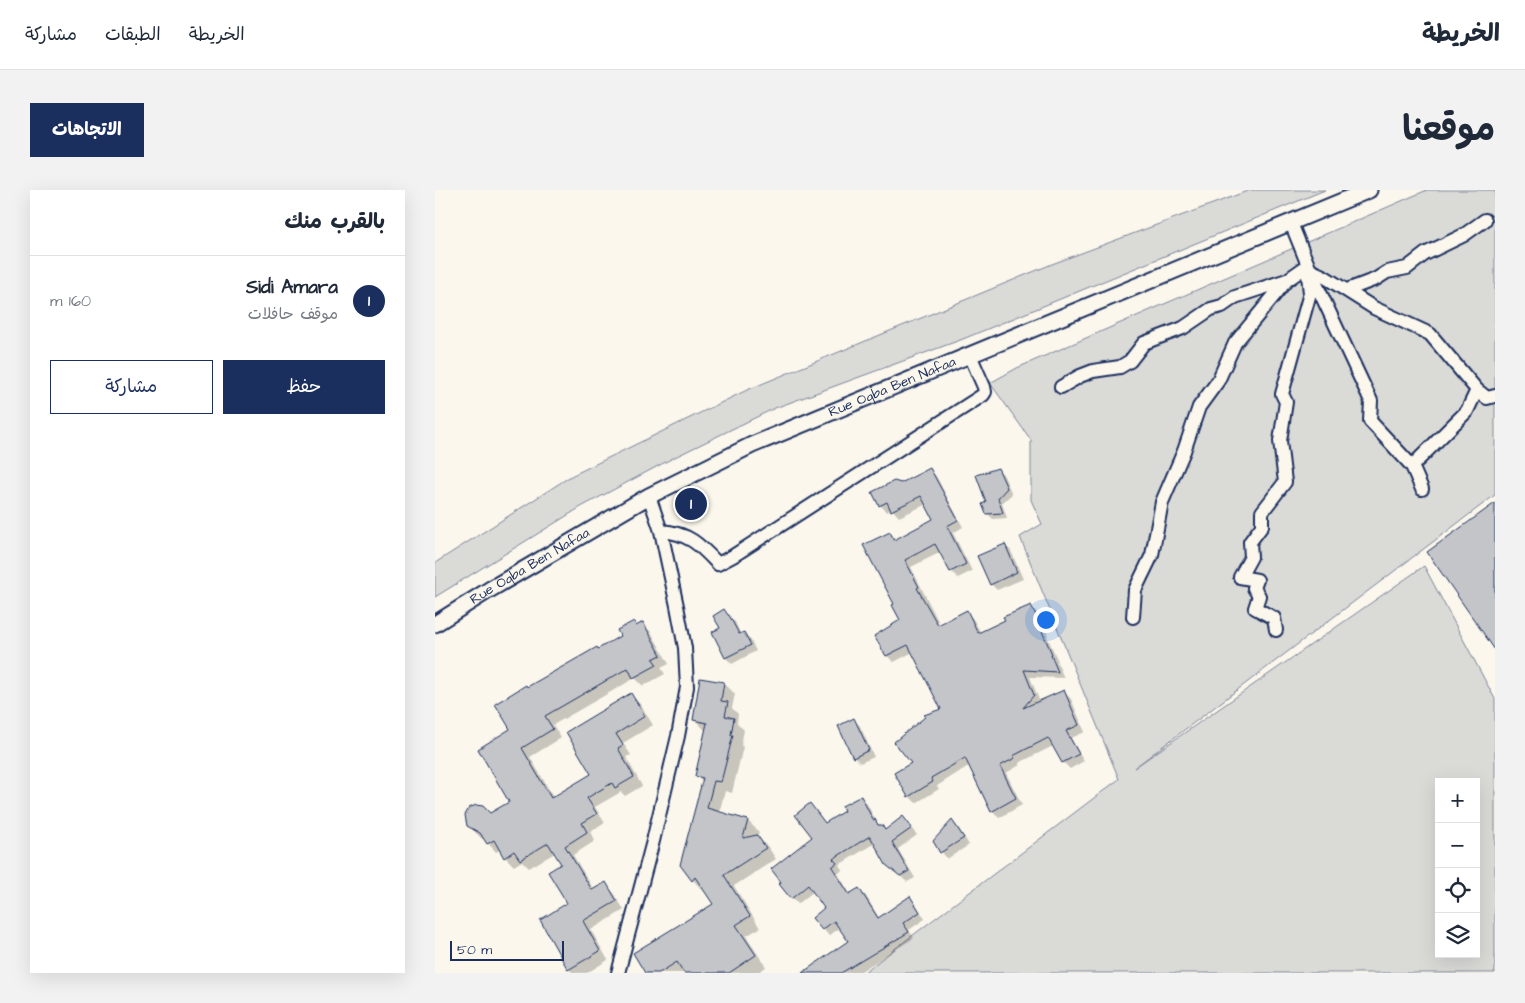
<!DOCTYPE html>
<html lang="ar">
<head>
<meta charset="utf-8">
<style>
	:root { --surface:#fff; --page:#f2f2f3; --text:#1f2937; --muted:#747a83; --line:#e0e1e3; --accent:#1b2f5e }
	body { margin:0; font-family:"Architects Daughter","Playpen Sans Arabic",sans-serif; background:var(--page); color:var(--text); direction:rtl }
	.controls { position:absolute; right:15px; bottom:15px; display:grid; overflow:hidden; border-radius:0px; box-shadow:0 5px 20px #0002 }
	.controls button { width:45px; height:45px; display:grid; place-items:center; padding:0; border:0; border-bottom:1px solid var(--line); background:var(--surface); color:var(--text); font:25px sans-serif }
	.scale { position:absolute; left:15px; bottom:12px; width:114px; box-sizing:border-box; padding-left:5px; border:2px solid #1b2f5e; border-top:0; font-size:14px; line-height:18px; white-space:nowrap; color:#1b2f5e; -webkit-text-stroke:4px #fbf7ec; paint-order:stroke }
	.you { position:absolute; left:610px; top:429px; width:18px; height:18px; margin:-12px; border:4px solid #fff; border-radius:50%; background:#1a73e8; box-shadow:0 0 0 8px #1a73e833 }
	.badge { display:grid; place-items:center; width:32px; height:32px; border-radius:50%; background:var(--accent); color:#fff; font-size:16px; font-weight:700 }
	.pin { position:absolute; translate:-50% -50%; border:2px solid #fff; box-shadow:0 1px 5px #0006 }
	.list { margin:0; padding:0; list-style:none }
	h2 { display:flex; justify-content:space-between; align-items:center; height:65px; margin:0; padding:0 20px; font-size:21px }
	h2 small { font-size:16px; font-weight:400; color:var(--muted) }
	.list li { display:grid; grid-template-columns:32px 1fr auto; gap:15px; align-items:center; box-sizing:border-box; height:90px; padding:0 20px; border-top:1px solid var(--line) }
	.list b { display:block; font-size:19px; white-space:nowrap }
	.list p { margin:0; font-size:16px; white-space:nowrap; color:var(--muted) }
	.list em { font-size:16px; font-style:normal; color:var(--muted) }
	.actions { display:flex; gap:10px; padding:15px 20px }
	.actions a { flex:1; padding:11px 0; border:1px solid var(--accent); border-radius:0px; text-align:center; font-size:18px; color:var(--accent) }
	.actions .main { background:var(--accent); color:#fff }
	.icon { flex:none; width:28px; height:28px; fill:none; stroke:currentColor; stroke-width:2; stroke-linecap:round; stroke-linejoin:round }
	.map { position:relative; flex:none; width:1060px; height:783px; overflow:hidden; direction:ltr; border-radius:0px }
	header { display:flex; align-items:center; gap:30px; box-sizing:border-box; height:70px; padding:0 25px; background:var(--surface); border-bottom:1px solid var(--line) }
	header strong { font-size:24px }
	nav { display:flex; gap:28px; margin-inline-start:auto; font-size:18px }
	.intro { display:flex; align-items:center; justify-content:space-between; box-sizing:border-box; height:120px; padding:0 30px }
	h1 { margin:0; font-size:35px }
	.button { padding:12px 22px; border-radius:0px; background:var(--accent); color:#fff; font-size:18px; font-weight:700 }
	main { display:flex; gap:30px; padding:0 30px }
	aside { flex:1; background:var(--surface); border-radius:0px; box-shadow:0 5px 20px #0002 }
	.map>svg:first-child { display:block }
	.green { fill:#dadad7; stroke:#7a849a; fill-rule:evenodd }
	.shadow { fill:#0003 }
	.building { fill:#c3c5c9; stroke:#1b2f5e }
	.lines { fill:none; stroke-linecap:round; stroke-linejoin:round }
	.minor-casing { stroke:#1b2f5e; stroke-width:16 }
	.tertiary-casing { stroke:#1b2f5e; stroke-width:19 }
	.minor { stroke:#fbf7ec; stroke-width:12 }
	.tertiary { stroke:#fbf7ec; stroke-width:15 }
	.labels { text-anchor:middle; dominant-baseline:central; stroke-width:4.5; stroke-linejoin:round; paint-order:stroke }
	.street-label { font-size:14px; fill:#1b2f5e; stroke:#fbf7ec }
</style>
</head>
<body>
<header>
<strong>الخريطة</strong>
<nav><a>الخريطة</a><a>الطبقات</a><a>مشاركة</a></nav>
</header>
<div class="intro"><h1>موقعنا</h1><a class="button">الاتجاهات</a></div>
<main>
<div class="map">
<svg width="1060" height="783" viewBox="0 0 1060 783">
	<rect width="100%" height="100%" fill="#fbf7ec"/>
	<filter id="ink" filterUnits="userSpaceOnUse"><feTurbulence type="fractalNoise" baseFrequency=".02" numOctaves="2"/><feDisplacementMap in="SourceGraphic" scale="10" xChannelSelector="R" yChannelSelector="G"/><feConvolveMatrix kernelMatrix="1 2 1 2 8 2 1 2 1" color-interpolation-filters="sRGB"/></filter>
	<g filter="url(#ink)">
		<path class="green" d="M815,0H890L528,149L340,218L238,268L146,317L0,407V373L136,286L312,200L617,74Z
			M992,0H1060V305L699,578L989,376L1060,509V783H428L684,589L585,347L607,334L596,310V250L555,193L582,178ZM1004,592H1041V764H1004Z"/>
		<path class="shadow" d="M494,279L501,286L528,337L518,343L537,381L523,388L516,381L506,362L476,377L505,435L532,422L538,429L546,443L595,416L602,423L613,445L612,446L623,471L622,472L629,488L595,487L605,512L629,502L636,509L650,542L636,548L649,571L635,579L628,572L618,556L584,573L585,575L571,583L587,615L564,628L557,621L535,575L502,596L504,599L481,613L474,606L478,574L507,519L478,462L459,472L452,466L441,446L467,431L461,415L455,343L462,350L500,330L492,314L464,327L457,319L452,322L445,315L466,295Z
			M562,279L568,284L577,304L567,313L572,328L558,329L552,323V313Z
			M570,355L576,361L588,389L562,400L556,394Z
			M289,421L300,432L306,445L309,443L315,449L321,461L297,474L291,468L278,443L287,438Z
			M199,433L203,436L208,434L216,442L234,474L226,478L230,484L208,496L200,488L118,535L126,548L95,567L119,608L157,585L196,505L205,514L218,535L188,553L196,565L191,567L207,596L190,606L186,602L160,617L170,633L155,642L160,651L138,665L159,700L170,694L179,703L189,720L156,740L173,770L152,783H138L134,779V714L127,675L120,663L94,678L87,671L79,676L70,667L66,660L61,662L50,650L46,648L37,639L31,631V625L55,624L76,612L77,540L92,498L187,447Z
			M289,493L300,504L297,518L303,524L302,533L309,540L306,555L308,557L297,603L290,601L284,623L313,631L324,642L322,646L333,657L341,669L299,696L325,738L311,746L331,777L322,783H212L280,714L270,699L268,701L258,690L268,592L261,585L271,541L260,530Z
			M419,530L425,536L439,567L425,573L419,567Z
			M425,608L432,614L442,633L451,640L468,628L482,645L463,659L480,688L472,692L459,681L440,653L404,675L407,680L403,684L416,705L424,700L431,706L444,728L475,708L481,714L490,729L474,740L479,748L423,783H371L414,751L405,737L394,746L388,739L391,718L379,701L363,714L357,708L378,647L381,621L391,634L411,621Z
			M517,631L523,637L534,655L512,669L499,651Z"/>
		<path class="building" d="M495,278L523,330L512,336L531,374L515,382L500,354L470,370L484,397L482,398L503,435L532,420L543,443L570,430L568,427L596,415L607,438L606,439L617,464L616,465L623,482L589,480L599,505L588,518L629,500L644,535L631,541L644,564L627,573L613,548L578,566L580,568L565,576L581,608L556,622L530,568L496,588L498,592L473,607L459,583L476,573L459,552L490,527L489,525L506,519L473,455L451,466L439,446L465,430L457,415L459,414L428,355L455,342L459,350L498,329L486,306L456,321L452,312L444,316L437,302L459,291L466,293Z
			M563,278L572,298L563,308L568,323L551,324L547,314L551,312L541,285Z
			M1060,313V460L992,362Z
			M570,354L582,382L555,395L542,366Z
			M289,419L293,425H294L304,444L309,442L316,455L290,468L277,442L285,438L278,426Z
			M199,431L201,436L208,432L226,465L218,469L222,475L198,488L193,478L110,526L118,539L87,558L116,608L156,584L131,542L196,503L210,526L181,544L188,555L183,558L199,587L180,598L177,593L152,608L162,624L147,633L152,642L130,656L157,700L171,692L182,711L148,731L165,761L133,780L105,730L132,713L113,682L126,674L113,653L85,670L79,661L69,668L59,650L52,654L45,643L32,636L30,625L34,618L41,615L48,616L55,623L74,612L43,559L75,539L60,514L91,495L92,497L162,457L163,459L185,446L182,440Z
			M265,488L289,492L286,511L293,512L290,526L299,528L296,545H298L286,592L279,591L272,618L313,630L308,648L322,645L331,658L289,685L315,726L301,735L321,765L294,783H249L242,772L224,783H210L198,763L278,714L260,687L257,691L245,675L268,588L260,586L272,533L258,530Z
			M419,528L434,560L418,568L403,536Z
			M426,606L438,630L440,629L443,635H447L450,640L468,626L477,638L457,652L474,681L465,686L451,675L435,646L398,669L402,673L397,677L414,704L424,698L443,728L475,706L485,722L468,733L474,742L406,783H367L413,751L399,731L387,740L377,728L389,718L373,695L356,709L344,694L346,692L336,679L377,647L360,625L375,613L390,633L409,621L407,616Z
			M517,630L529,648L505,663L498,651Z"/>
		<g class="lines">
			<g class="minor-casing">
				<path id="minor" d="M856,33L875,80L890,87L939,118L995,144L1042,200L1052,208L1060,206
					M876,83L936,211L935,231L977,276L987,299
					M912,100L941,89L952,82L972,78L990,64L1029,45L1050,30
					M626,197L645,186L658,181L685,177L695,171L709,153L748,138L776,119L787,116L800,107L852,90
					M977,276L1032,221L1042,200
					M226,341C254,343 265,355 283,374L298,366L548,205L550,202L549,197L535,165
					M698,427L700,400L717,365L727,312L749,261L764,217L783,191L800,153L852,90L872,76L875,103L847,204L851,212L845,251L850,292L827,322V336L815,352L816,367L805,387L822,390L819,398L824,406L820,418L839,428L841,440
					M183,783L218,651L243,546L252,497L250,458L242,416L226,341L214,306"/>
			</g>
			<g class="tertiary-casing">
				<g id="tertiary">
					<path id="s1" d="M0,434L54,400L214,306L317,255L934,0"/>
				</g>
			</g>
			<use href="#minor" class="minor"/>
			<use href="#tertiary" class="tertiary"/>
		</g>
	</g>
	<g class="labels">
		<g class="street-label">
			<text stroke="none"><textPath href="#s1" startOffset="516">Rue Oqba Ben Nafaa</textPath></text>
			<text stroke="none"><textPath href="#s1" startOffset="111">Rue Oqba Ben Nafaa</textPath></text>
		</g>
	</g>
</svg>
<div class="controls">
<button>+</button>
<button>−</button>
<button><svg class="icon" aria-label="locate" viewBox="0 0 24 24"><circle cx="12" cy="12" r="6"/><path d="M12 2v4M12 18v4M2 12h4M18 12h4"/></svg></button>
<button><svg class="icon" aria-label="layers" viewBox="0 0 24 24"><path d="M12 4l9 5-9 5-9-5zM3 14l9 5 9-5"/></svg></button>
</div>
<div class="scale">50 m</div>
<div class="you"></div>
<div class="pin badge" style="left:256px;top:314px">1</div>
</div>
<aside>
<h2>بالقرب منك<small></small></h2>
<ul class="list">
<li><span class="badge">1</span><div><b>Sidi Amara</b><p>موقف حافلات</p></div><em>160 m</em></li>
</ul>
<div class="actions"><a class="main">حفظ</a><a>مشاركة</a></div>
</aside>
</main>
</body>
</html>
